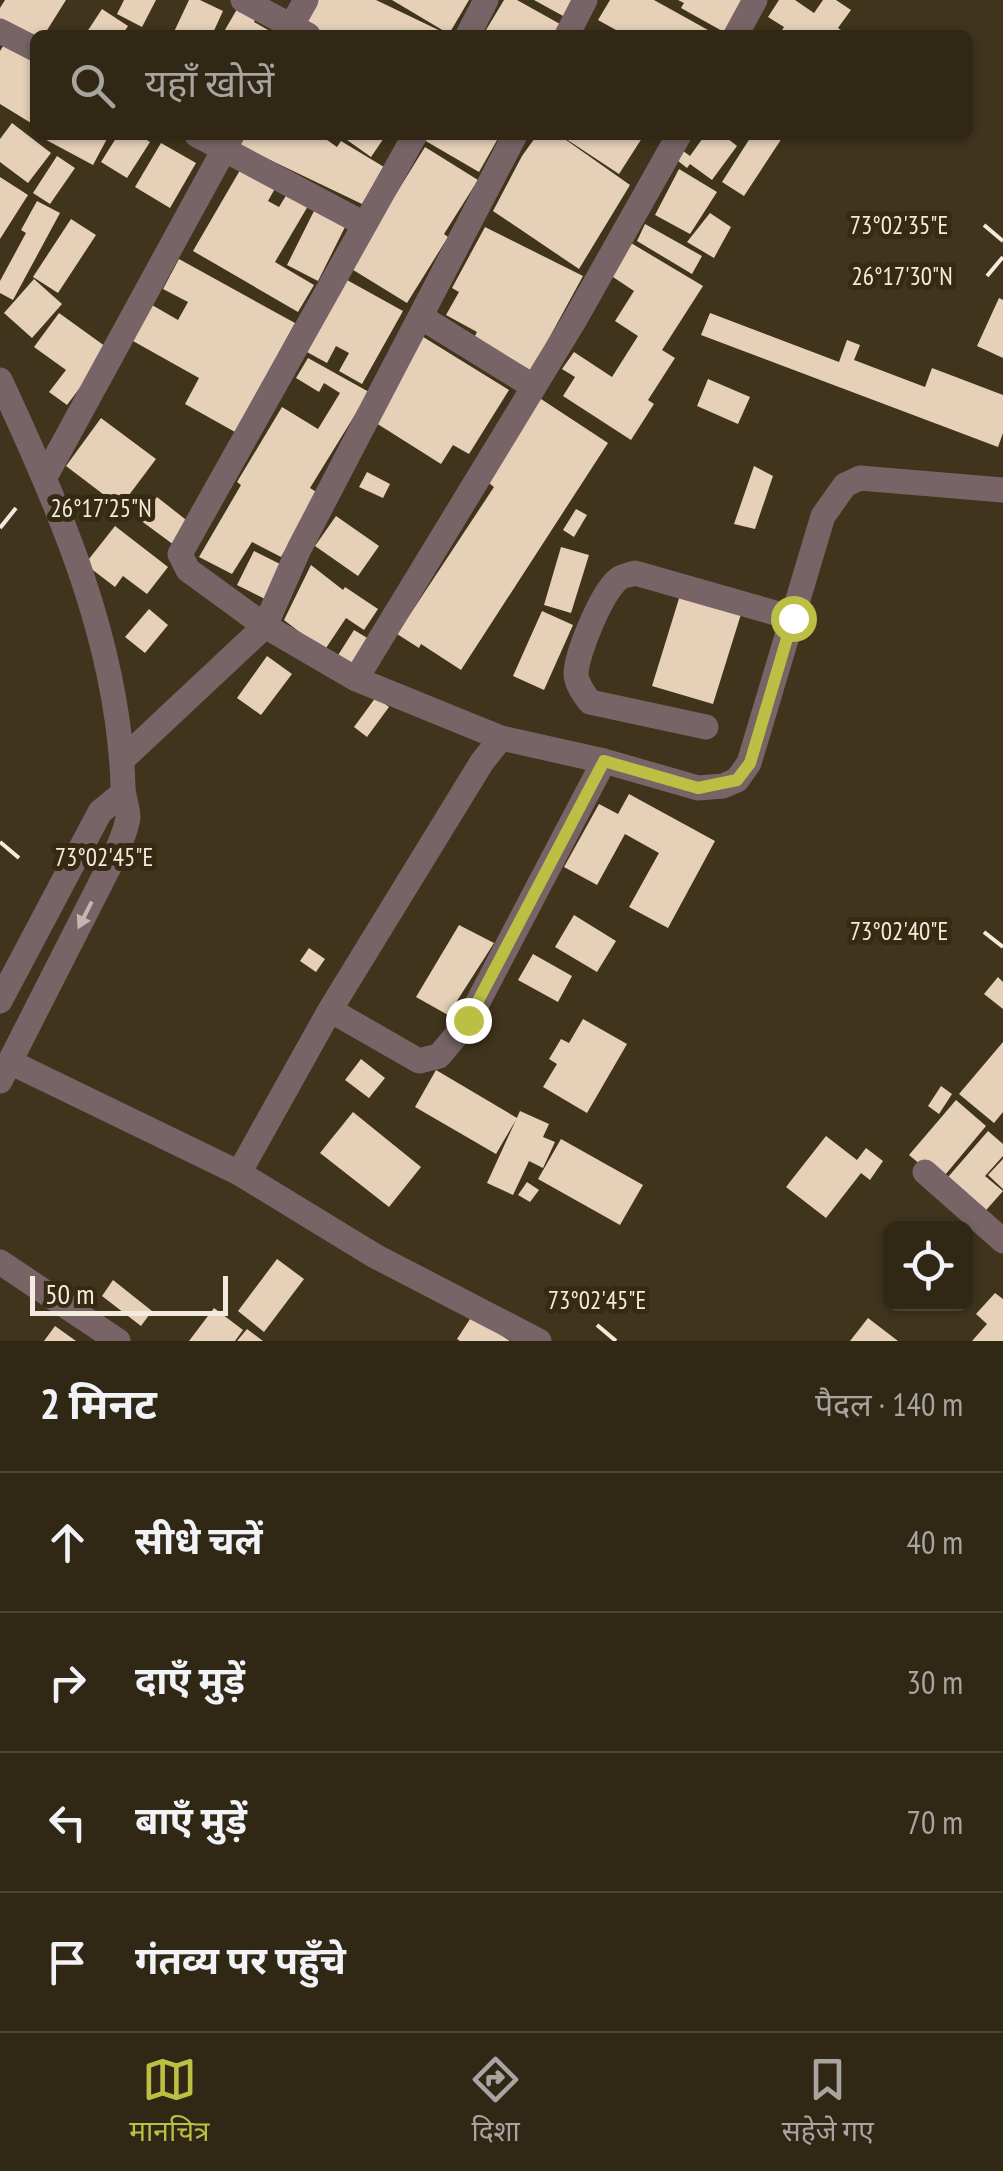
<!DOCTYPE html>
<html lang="hi">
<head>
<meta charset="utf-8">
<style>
	:root { --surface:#302715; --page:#382f1e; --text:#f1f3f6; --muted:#a8a5a0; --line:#4b4434; --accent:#bbc045 }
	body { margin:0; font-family:"PT Sans Narrow","Noto Sans Devanagari",sans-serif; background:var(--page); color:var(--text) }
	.controls { position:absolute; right:30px; bottom:30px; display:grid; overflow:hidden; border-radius:15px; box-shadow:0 2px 8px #0004 }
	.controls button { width:90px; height:90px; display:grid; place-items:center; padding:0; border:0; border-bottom:2px solid var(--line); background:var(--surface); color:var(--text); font:50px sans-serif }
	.scale { position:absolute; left:30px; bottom:25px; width:198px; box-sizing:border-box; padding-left:10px; border:5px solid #f3ecde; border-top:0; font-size:28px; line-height:35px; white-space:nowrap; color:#f3ecde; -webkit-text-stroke:8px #362a12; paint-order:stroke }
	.stop { position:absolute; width:30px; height:30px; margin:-22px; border:8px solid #bbc045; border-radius:50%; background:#fff }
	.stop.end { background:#bbc045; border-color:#fff; box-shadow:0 2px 10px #0008 }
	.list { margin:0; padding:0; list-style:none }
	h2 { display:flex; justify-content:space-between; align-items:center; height:130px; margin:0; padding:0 40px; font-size:42px }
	h2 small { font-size:32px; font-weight:400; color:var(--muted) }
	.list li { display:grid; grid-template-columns:65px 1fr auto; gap:30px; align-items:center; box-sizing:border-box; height:140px; padding:0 40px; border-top:2px solid var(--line) }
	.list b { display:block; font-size:38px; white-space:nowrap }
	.list em { font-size:32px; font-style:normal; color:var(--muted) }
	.icon { flex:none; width:55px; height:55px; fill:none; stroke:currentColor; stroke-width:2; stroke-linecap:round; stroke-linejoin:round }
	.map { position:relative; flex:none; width:1003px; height:1341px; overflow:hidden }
	.search { position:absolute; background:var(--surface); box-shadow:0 2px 8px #0004; left:30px; right:30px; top:30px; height:110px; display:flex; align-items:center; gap:25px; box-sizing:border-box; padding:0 35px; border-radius:15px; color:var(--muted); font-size:38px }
	.sheet { height:690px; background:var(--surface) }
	nav { display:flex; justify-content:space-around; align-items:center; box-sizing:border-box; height:140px; border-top:2px solid var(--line); background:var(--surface); font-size:28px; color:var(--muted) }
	nav a { display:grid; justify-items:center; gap:5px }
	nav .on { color:var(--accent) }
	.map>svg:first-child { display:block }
	.building { fill:#e6d1b8 }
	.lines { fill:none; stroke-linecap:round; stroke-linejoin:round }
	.minor { stroke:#786467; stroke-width:25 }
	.tertiary { stroke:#786467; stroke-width:25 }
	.oneway { fill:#c2b6ae }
	.route { stroke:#bbc045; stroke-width:12 }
	.ticks { fill:none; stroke:#f3ecde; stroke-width:4 }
	.ticks-label { font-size:25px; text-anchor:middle; fill:#f3ecde; stroke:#362a12; stroke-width:10; stroke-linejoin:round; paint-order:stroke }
</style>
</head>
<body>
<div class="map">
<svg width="1003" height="1341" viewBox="0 0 1003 1341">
	<rect width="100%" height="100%" fill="#40341c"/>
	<path class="building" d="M5,0H66L44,35H35L0,20V8Z
		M124,0H156L142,27L117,14Z
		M189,0H200L223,11L212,35L173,34Z
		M316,0H376L449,35H324L303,24Z
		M392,0H469L449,34Z
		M504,0H517L560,24L554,35H483Z
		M534,0H574L565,17Z
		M610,0H654L717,35H625L598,20Z
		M678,0H742L724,32L681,8L684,3Z
		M779,0H795L814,13L823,0H836L851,10L838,28L848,35H779L784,27L768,17Z
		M240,4L258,14L254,22L270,31L268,35H222Z
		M102,9L128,26L122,35H85Z
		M5,43L35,62V117L31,123L0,104V51Z
		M12,123L51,153L28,183L0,162V139Z
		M37,135H109L93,165Z
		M118,135H139L150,142L127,178L101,162Z
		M240,135H320L337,147L341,141L384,167L362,204L235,143Z
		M340,135H386L371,157Z
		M427,135H500L479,172L424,140Z
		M537,135H559L630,185L579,269L493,211L522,156Z
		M560,135H644L619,174Z
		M705,135H723L737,146L712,180L690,164L687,168L673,157L679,148L690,156Z
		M752,135H784L744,196L722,182Z
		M161,143L196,163L170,208L135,187Z
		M425,147L478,180L444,234L448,237L407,303L350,268Z
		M57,156L75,168L50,204L33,193Z
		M243,165L277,185L268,201L279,207L287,194L308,206L275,262L314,285L298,312L193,251Z
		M679,169L717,192L690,234L655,215Z
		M0,177L28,195L0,239Z
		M37,201L60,213L13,300L0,293V281L26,233L21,230Z
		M315,209L346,225L318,281L287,265Z
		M710,213L731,227L714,258L687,242Z
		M71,219L96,235L58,293L33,277Z
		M645,224L702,256L692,274L637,241Z
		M485,227L583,276L530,373L472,342L477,332L446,315L459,292L452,288Z
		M631,243L703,286L662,350L675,358L648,400L654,404L631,440L563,396L575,377L562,369L574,352L612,377L638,336L615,321L634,291L610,275Z
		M179,259L295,323L235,432L185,404L199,378L133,341L152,305L178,320L188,302L163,289Z
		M34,279L62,304L32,338L4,313Z
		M347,280L403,311L362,384L339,371L349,353L336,346L327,363L307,352Z
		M999,298L1003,300V358L977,346Z
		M59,313L109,349L67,405L49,392L66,370L34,347Z
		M710,313L839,362L847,340L860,345L854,360L925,387L932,368L1003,395V433L998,447L701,335Z
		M420,335L509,390L469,454L453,445L441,464L376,423Z
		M308,358L369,392L310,488L318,493L281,557L252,542L232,574L199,557L241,485L237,482L282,407L318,429L340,393L324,383L319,392L296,378Z
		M708,379L750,397L738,424L697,406Z
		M538,397L608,443L461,670L421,644L419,648L397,634L494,487L485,480Z
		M101,418L156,459L120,507L66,466Z
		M754,466L773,476L755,529L734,524Z
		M367,472L390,484L383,498L359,487Z
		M157,497L190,523L174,545L140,520Z
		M576,509L587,515L574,537L563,530Z
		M336,516L379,546L358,576L315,546Z
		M115,526L168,567L147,594L123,576L115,587L85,564Z
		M561,547L589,555L571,613L544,605Z
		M254,551L286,567L269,601L237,585Z
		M311,565L343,590L345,587L378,609L364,630L346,618L324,651L284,620Z
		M681,592L742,611L713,704L652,686Z
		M149,609L168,625L145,653L125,637Z
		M542,611L573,625L544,690L513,676Z
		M354,630L369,639L350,670L335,660Z
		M267,656L292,674L261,715L237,698Z
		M376,697L389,707L367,737L354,727Z
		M629,794L715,841L668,928L629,907L659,853L625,834L597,885L564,867L599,804L618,814Z
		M574,915L616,941L597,972L555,947Z
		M459,925L494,943L448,1015L416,997Z
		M309,948L325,959L316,972L300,961Z
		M533,954L572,976L558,1002L518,980Z
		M998,977L1003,982V1009L984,994Z
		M583,1019L627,1044L587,1113L543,1087L557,1064L549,1059L561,1039L569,1043Z
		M1003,1042V1112L994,1123L959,1094Z
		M361,1059L385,1078L369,1098L345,1080Z
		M436,1070L517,1118L496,1154L415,1107Z
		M941,1086L952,1094L939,1114L928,1106Z
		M956,1100L986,1126L940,1181L909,1155Z
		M520,1111L549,1124L543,1137L555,1142L543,1168L529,1161L513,1195L487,1183Z
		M353,1112L421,1167L389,1207L320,1153Z
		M988,1131L1003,1144V1156L985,1176L1003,1191L980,1217L942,1184Z
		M826,1136L857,1160L866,1148L883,1161L870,1180L861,1173L826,1218L786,1187Z
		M561,1139L643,1185L620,1225L538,1179Z
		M1003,1159V1189L988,1175Z
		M527,1182L539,1190L530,1202L518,1195Z
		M277,1259L304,1279L264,1332L238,1311Z
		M113,1280L152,1311L141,1326L102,1296Z
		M995,1293L1003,1299V1341H972L987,1324L976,1314Z
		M214,1308L243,1330L235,1341H189Z
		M472,1316L510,1341H460L457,1339Z
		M868,1318L898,1341H850Z
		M55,1326L76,1341H44Z
		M247,1329L263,1341H237Z"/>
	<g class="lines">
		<path class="minor" d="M243,0L308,35
			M0,31L35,49
			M286,35L306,0
			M468,35L486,0
			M567,35L585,0
			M736,35L755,0
			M197,135L364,224
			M415,135L180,554L188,570L265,626L356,679L501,738
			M421,317L534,387
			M45,477L232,135
			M356,679L574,321L679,135
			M706,727L590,702C584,694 576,684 576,673C577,653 603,588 620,578C622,576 632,574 635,573L793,618
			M123,759L265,626L299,549L515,135
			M330,1010L419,1061L439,1056L468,1021L604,761
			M10,1062L239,1173L375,1256L539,1341
			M925,1172L1003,1241
			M239,1173L330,1010L482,762L501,738L604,761L698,788L723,786L737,780L749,763L823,516L845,485L860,478L1003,490
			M0,1262L118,1341"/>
		<path class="tertiary" d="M0,380C60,508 119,644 123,787C123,797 128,807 128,817C127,828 120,843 116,853L0,1081
			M0,1001L100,812L123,793"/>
	</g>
	<defs><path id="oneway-solid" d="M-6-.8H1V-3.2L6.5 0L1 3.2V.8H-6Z" transform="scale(2.5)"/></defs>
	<use class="oneway" href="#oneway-solid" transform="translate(85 915) rotate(117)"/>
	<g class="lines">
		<path class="route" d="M468,1020L604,761L698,788L737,780L750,763L793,618"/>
	</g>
	<path class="ticks" d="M984,225L1003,241M987,276L1003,257M0,528L16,508M0,842L19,858M984,932L1003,947M597,1325L616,1341"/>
	<g class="ticks-label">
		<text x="899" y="234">73°02'35"E</text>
		<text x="902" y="285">26°17'30"N</text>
		<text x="101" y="517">26°17'25"N</text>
		<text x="104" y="866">73°02'45"E</text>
		<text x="899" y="940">73°02'40"E</text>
		<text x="597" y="1309">73°02'45"E</text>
	</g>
</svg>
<div class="controls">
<button><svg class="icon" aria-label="locate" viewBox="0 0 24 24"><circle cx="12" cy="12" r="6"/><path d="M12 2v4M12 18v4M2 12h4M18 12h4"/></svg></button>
</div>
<div class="scale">50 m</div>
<div class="stop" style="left:793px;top:618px"></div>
<div class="stop end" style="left:468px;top:1020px"></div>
<div class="search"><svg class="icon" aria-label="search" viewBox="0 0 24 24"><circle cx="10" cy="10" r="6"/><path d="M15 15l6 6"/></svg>यहाँ खोजें</div>
</div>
<section class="sheet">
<h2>2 मिनट<small>पैदल · 140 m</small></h2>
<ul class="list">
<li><svg class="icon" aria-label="ahead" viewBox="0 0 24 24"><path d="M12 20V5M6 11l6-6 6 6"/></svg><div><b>सीधे चलें</b></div><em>40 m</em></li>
<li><svg class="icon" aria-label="right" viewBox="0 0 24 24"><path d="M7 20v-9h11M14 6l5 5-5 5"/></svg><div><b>दाएँ मुड़ें</b></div><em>30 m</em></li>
<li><svg class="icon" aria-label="left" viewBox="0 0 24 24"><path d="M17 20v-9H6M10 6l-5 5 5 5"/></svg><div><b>बाएँ मुड़ें</b></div><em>70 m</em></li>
<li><svg class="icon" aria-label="arrive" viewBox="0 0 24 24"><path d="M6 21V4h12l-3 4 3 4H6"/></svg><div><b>गंतव्य पर पहुँचे</b></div></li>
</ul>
</section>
<nav>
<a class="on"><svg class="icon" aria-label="map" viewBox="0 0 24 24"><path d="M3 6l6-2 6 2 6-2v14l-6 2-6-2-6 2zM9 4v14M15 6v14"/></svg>मानचित्र</a>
<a><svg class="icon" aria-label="directions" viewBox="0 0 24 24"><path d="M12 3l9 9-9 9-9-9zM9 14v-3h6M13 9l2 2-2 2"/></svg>दिशा</a>
<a><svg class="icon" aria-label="saved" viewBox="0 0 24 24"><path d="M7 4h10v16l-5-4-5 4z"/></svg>सहेजे गए</a>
</nav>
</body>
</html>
